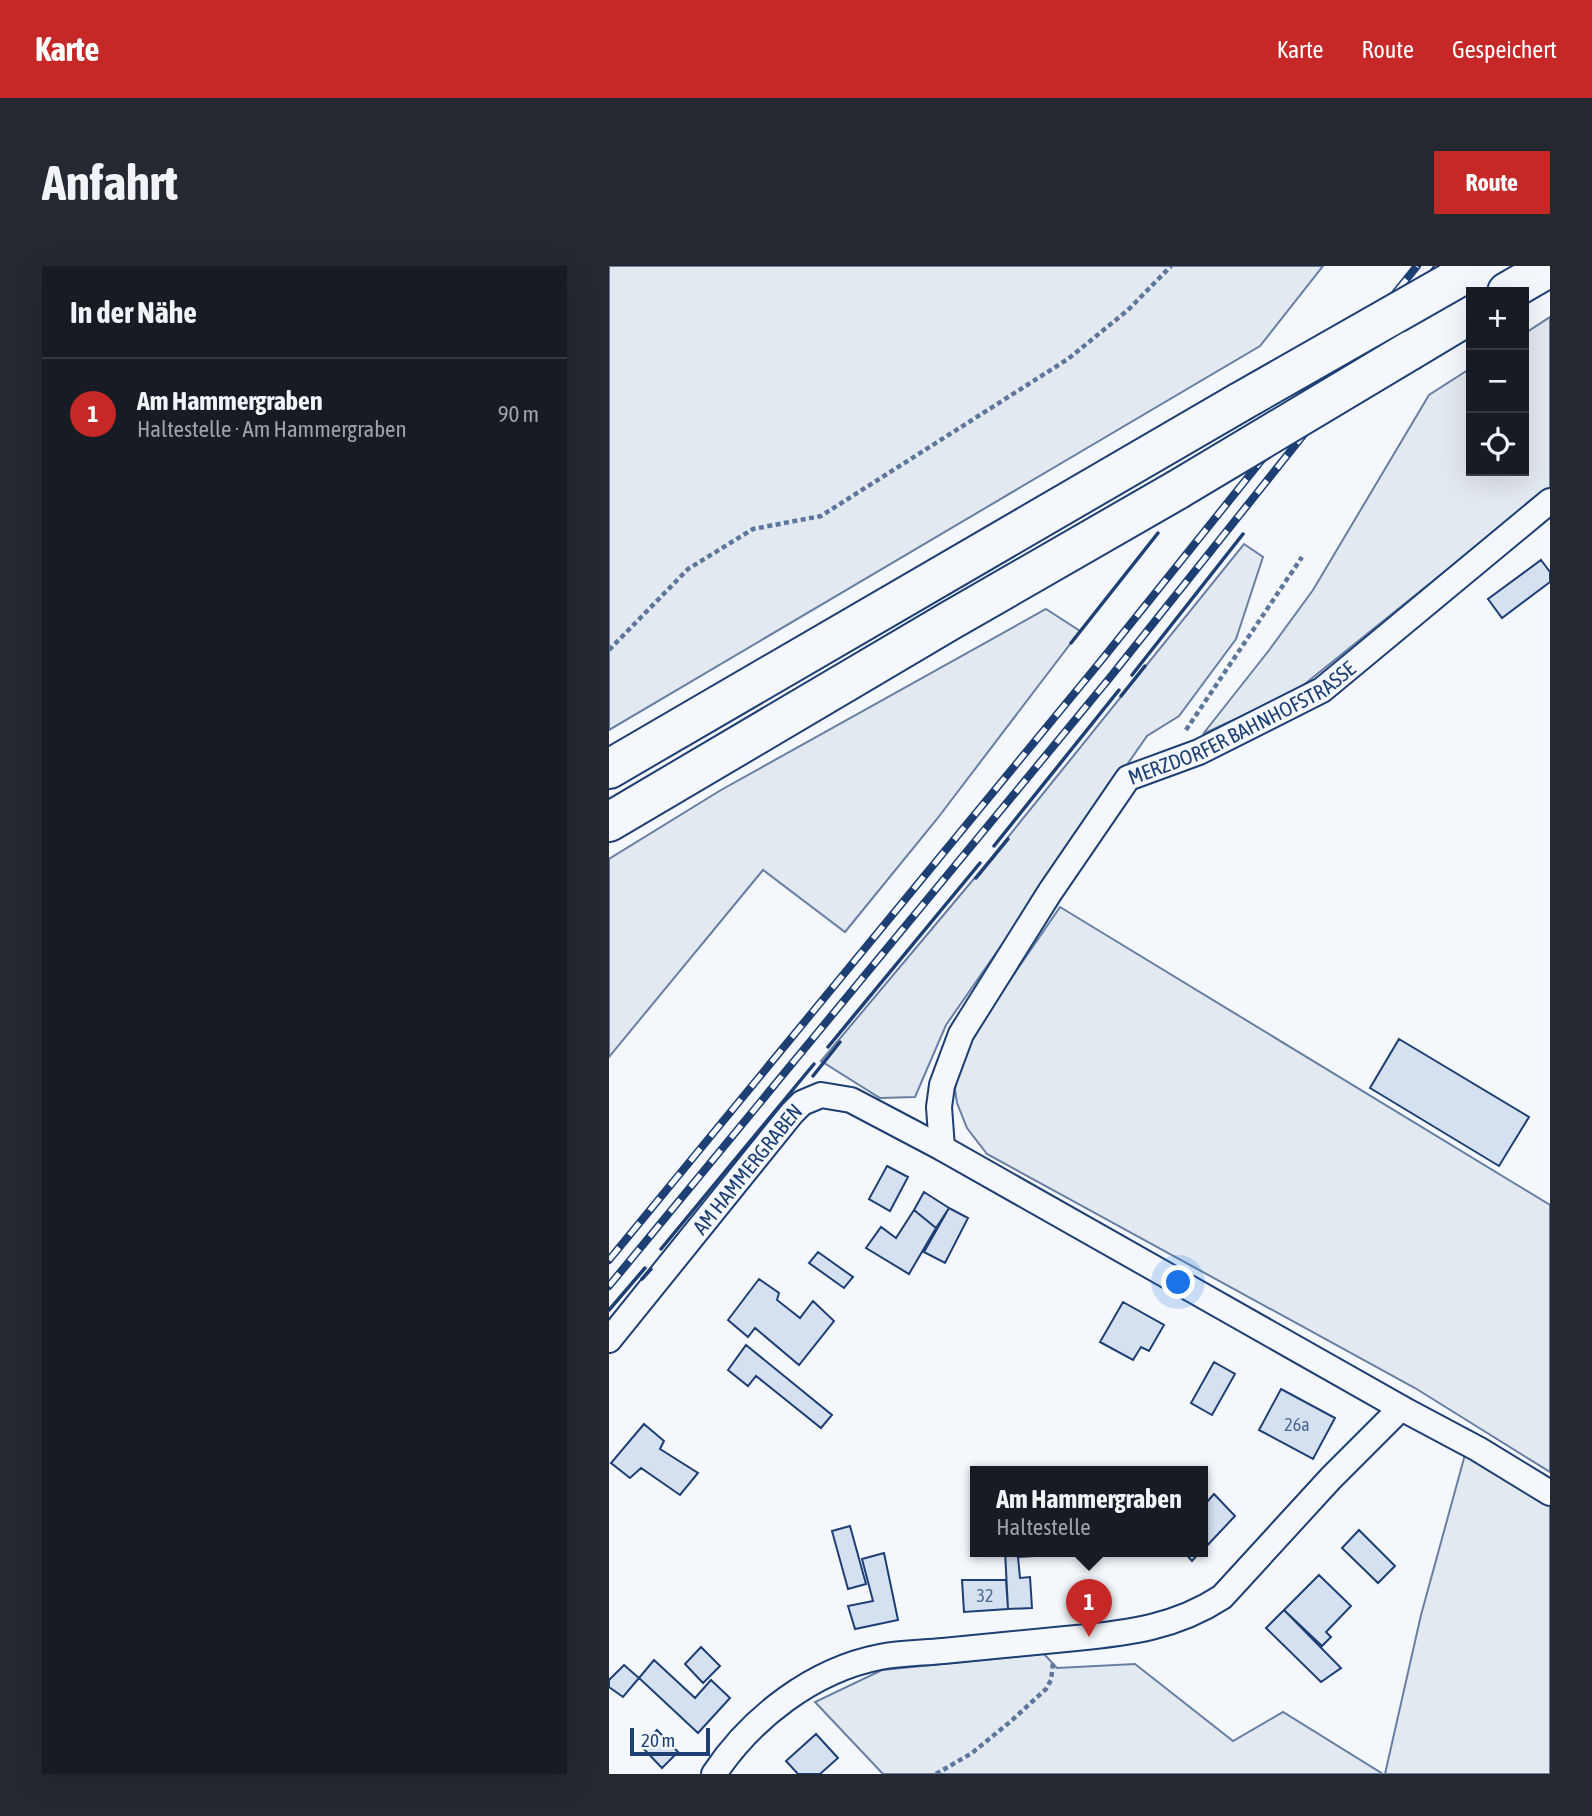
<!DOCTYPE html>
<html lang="de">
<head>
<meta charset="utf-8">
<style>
	:root { --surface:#171b24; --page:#242831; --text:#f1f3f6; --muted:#9ea1a6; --line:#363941; --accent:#c62828 }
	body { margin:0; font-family:"Asap Condensed",sans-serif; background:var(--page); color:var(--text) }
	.controls { position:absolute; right:21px; top:21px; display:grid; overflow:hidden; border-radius:0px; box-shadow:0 7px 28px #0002 }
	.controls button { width:63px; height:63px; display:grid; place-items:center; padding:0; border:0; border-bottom:2px solid var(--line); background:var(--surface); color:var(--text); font:35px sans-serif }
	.scale { position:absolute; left:21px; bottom:18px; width:80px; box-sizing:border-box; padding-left:7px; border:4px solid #1d3f73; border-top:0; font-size:19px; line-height:24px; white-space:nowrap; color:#1d3f73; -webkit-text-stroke:5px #f4f7fb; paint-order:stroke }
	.you { position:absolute; left:570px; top:1017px; width:24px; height:24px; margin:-18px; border:5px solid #fff; border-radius:50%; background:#1a73e8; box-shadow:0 0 0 10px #1a73e833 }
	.badge { display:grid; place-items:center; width:46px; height:46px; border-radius:50%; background:var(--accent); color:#fff; font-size:23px; font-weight:700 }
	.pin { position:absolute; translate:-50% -58px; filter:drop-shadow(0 2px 4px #0008) }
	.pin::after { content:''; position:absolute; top:37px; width:24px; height:21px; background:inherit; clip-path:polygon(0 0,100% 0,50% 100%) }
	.popup { position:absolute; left:361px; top:1200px; width:238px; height:91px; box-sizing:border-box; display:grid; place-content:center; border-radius:0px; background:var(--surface); filter:drop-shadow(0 2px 5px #0005); font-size:23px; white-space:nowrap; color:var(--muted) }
	.popup b { font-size:26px; color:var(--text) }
	.popup::after { content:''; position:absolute; left:50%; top:100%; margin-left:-14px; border:14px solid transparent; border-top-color:var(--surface) }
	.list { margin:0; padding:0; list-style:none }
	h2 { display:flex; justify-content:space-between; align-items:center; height:91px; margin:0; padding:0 28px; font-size:30px }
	h2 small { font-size:23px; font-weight:400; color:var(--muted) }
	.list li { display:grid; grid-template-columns:46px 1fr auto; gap:21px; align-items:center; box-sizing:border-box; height:112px; padding:0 28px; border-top:2px solid var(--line) }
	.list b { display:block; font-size:26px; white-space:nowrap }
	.list p { margin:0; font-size:23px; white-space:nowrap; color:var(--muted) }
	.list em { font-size:23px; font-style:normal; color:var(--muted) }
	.icon { flex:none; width:38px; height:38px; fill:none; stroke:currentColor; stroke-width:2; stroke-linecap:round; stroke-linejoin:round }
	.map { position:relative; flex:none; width:941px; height:1508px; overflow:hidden; border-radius:0px }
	header { display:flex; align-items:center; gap:42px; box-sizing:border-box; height:98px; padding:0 35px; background:var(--accent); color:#fff }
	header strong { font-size:33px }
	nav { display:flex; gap:38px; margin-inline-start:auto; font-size:24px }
	.intro { display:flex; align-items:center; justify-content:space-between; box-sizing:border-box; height:168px; padding:0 42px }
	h1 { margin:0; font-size:49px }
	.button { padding:18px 32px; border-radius:0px; background:var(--accent); color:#fff; font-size:24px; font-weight:700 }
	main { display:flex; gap:42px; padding:0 42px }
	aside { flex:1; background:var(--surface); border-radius:0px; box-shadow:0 7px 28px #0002 }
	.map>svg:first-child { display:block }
	.green { fill:#e3e9f0; stroke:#687fa3; stroke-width:2 }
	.building { fill:#d5e0f0; stroke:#1d3f73; stroke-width:2 }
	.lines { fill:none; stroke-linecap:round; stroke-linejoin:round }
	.minor-casing { stroke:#1d3f73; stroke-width:28 }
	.primary-casing { stroke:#1d3f73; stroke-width:42 }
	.path { stroke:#5e769c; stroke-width:4.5; stroke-dasharray:5 3.5; stroke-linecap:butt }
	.minor { stroke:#f4f7fb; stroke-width:24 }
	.primary { stroke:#f4f7fb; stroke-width:38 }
	.rail-casing { stroke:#1d3f73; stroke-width:8 }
	.rail { stroke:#f4f7fb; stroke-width:5; stroke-dasharray:16; stroke-linecap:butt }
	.primary-bridge-casing { stroke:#1d3f73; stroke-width:42; stroke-linecap:butt }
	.primary-bridge { stroke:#f4f7fb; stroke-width:38 }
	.wall { stroke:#1d3f73; stroke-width:3.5 }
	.labels { text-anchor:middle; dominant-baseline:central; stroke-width:5; stroke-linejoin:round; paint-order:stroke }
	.number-label { font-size:18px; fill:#4b6792 }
	.street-label { font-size:21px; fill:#1d3f73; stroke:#f4f7fb }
</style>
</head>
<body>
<header>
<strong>Karte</strong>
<nav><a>Karte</a><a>Route</a><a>Gespeichert</a></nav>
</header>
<div class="intro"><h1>Anfahrt</h1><a class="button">Route</a></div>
<main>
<aside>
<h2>In der Nähe<small></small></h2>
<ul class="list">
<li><span class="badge">1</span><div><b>Am Hammergraben</b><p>Haltestelle · Am Hammergraben</p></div><em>90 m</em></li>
</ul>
</aside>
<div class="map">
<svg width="941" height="1508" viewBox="0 0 941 1508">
	<rect width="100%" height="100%" fill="#f4f7fb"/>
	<path class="green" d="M0,0H714L651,80L0,464Z
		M941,51V221L687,425L594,468L661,383L704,324L820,129L862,102V205H915V68Z
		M635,278L654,291L627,373L570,450L538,470L337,759L306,831L271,832L212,795L379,596Z
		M437,343L471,365L328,553L236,666L154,604L0,791V593L112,524Z
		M451,641L941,939V1206L806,1122L378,888L358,862L348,837L346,824L349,804L360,774Z
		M857,1185L941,1237V1508H776L812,1349Z
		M435,1388L448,1402L526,1398L624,1475L674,1446L774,1508H274L206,1436L273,1404Z"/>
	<path class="building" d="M932,294L941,306V316L893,352L879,333Z
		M790,773L920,851L890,900L761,822Z
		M278,900L299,911L281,945L260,933Z
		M315,926L340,942L327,962L305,944Z
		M340,942L359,952L336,997L315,986Z
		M305,944L327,962L300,1008L257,982L272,961L287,972Z
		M209,986L244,1011L235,1022L200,997Z
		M150,1013L170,1027L168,1034L191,1052L204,1035L225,1055L190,1099L146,1062L139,1071L119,1054Z
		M514,1036L555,1059L540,1085L532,1081L524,1094L491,1076Z
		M137,1079L223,1149L212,1162L147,1110L139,1120L119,1104Z
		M605,1096L626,1108L603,1149L582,1137Z
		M672,1123L726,1152L704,1193L650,1164Z
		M35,1158L55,1175L51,1183L89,1207L71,1229L32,1202L21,1212L2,1197Z
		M605,1228L626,1250L594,1284V1234L597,1237Z
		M241,1260L257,1318L239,1323L223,1265Z
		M750,1264L786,1300L769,1317L733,1282Z
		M396,1285H425V1290L409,1291L411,1312L421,1311L423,1342L399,1343Z
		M574,1285H592L583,1295Z
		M275,1287L289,1354L246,1363L239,1340L264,1335L253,1293Z
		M710,1309L742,1340L717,1366L722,1371L713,1380L675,1344Z
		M353,1314H397L399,1343L355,1346Z
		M675,1344L732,1402L712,1416L657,1362Z
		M92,1381L111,1400L94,1417L76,1398Z
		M45,1394L86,1432L102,1414L121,1432L89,1467L30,1412Z
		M15,1399L30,1412L14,1431L0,1421V1414Z
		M48,1464L69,1486L53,1502L32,1480Z
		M207,1468L229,1492L211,1508H189L177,1495Z"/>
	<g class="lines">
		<g class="minor-casing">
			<g id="minor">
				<path id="s1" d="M333,882L330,841L333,819L352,768L441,626L519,512L590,486L713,424L941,235"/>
				<path id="s2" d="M0,1074L183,847L193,837L212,829L242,834L333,882L792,1142L869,1183L941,1227"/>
				<path d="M105,1508C142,1452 204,1404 271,1391C291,1387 313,1387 334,1385C378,1381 422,1376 467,1372C520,1367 567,1361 613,1331L722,1212L792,1142"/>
			</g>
		</g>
		<g class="primary-casing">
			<path id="primary" d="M898,26L941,1
				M802,84L862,48
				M0,503L631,136
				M0,556L342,354L568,224"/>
		</g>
		<path class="path" d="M0,384L79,303L144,263L212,250L459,93L519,44L562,0
			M577,464L693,291
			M327,1508L363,1487L401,1456L437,1423L442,1414L444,1397"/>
		<use href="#minor" class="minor"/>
		<use href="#primary" class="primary"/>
		<g class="rail-casing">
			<path id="rail" d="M0,994L491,396L808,0
				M0,1020L503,409L829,0"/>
		</g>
		<use href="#rail" class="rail"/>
		<g class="primary-bridge-casing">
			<path id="primary-bridge" d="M631,136L854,9
				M568,224L802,84"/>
		</g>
		<use href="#primary-bridge" class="primary-bridge"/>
		<path class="wall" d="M462,377L549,267
			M523,409L634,268
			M512,430L536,400
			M385,580L510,424
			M367,612L399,573
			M219,781L371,597
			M204,810L231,776
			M52,983L205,798
			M33,1013L42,1003
			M0,1044L36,1002"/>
	</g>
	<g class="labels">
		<g class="number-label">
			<text x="688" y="1158">26a</text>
			<text x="376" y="1329">32</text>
		</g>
		<g class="street-label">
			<text stroke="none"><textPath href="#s1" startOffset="550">MERZDORFER BAHNHOFSTRASSE</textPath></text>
			<text stroke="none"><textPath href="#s2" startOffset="220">AM HAMMERGRABEN</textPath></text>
		</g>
	</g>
</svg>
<div class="controls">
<button>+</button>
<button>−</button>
<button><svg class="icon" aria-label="locate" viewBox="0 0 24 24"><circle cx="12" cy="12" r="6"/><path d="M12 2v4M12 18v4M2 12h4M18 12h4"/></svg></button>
</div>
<div class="scale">20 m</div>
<div class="you"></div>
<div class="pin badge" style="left:480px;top:1371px">1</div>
<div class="popup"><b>Am Hammergraben</b>Haltestelle</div>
</div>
</main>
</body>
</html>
